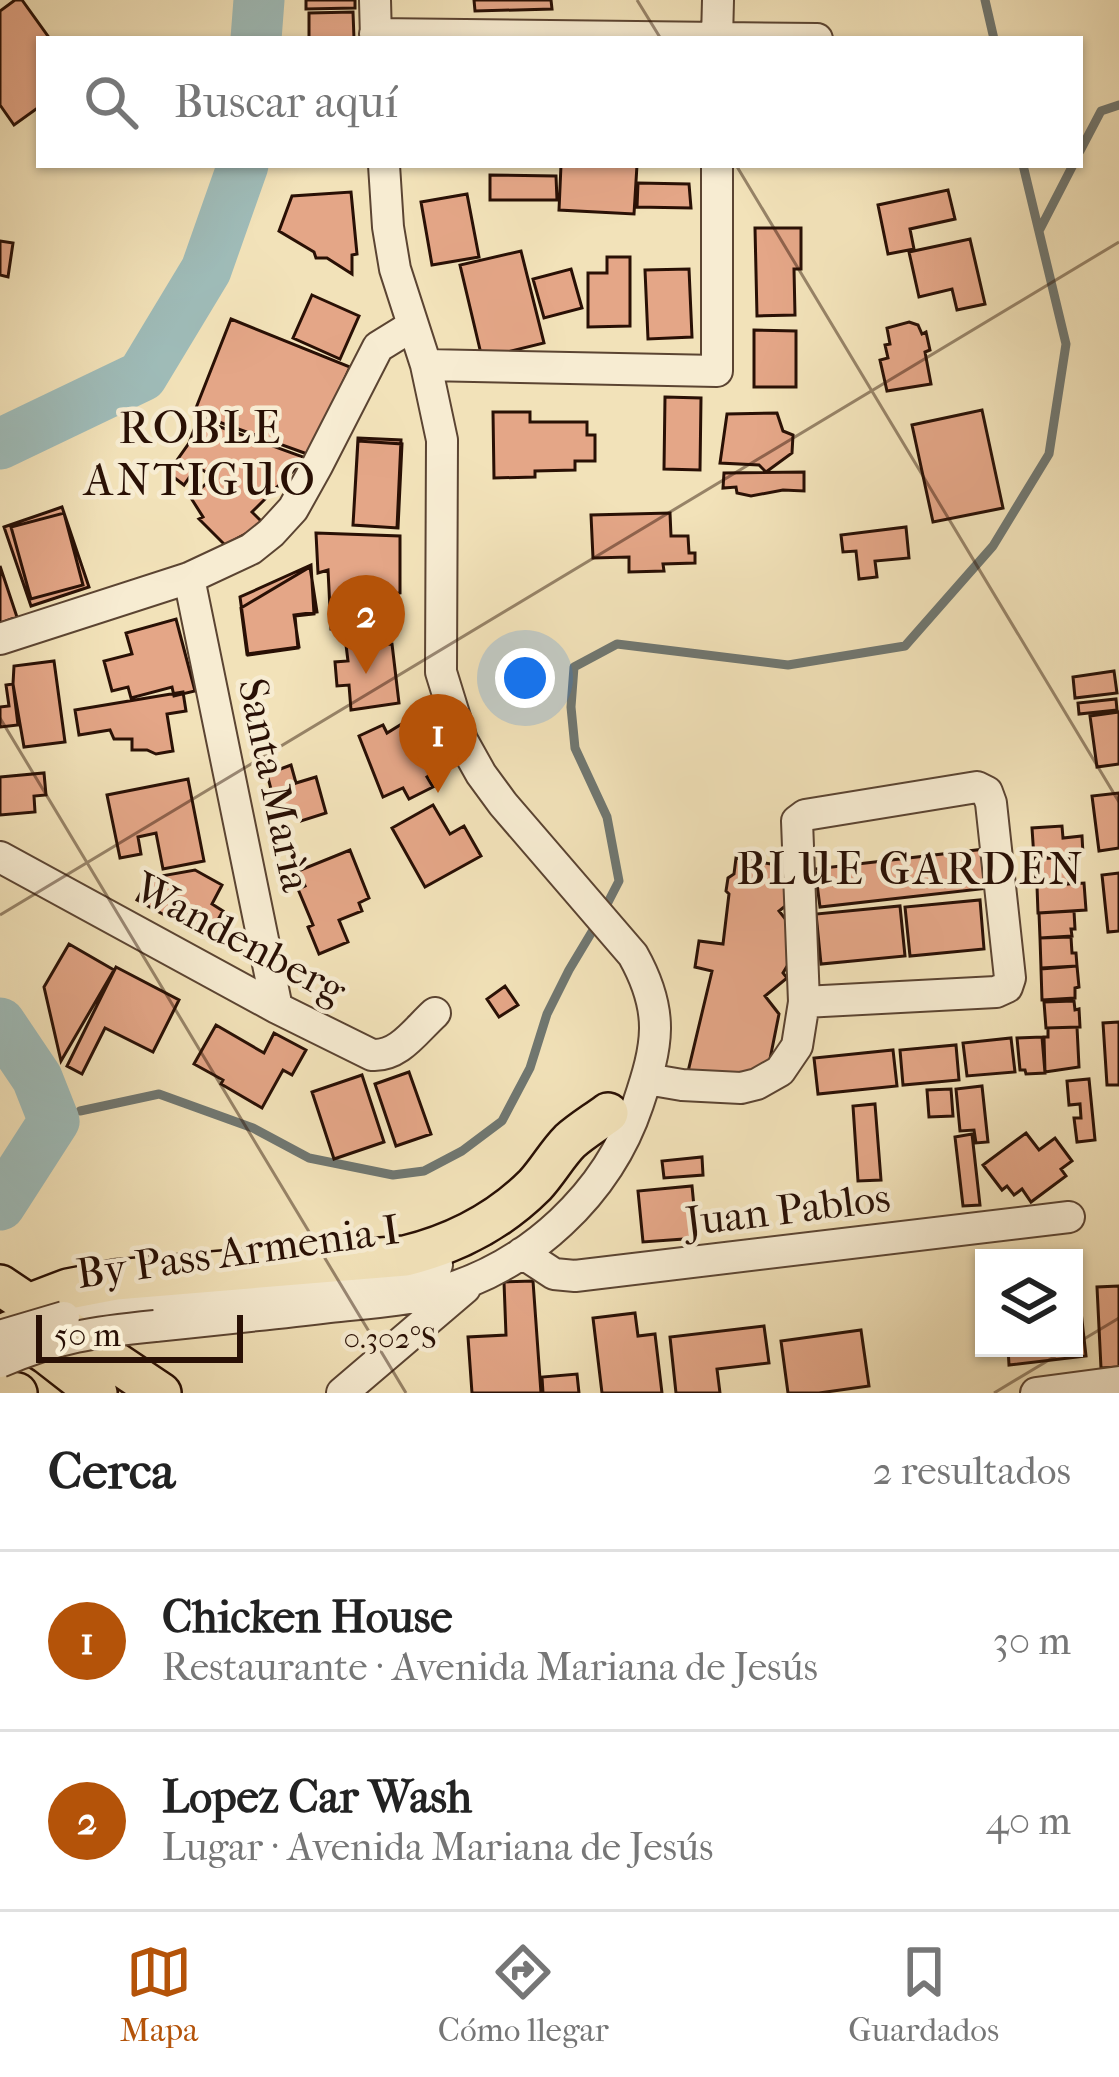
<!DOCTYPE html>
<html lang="es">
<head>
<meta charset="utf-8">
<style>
	:root { --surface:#fff; --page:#f6f6f6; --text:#222; --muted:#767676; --line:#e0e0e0; --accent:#b45309 }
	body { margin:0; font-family:"IM FELL French Canon",serif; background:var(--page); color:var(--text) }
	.controls { position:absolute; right:36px; bottom:36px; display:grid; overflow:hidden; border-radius:0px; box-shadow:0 3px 9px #0004 }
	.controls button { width:108px; height:108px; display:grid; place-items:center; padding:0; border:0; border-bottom:3px solid var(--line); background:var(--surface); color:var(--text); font:60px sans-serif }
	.scale { position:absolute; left:36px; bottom:30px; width:207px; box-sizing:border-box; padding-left:12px; border:6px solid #291005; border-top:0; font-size:33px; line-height:42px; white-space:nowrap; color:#291005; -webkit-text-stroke:9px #f7ecd2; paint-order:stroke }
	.you { position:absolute; left:525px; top:678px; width:42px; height:42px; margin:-30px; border:9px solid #fff; border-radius:50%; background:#1a73e8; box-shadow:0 0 0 18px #1a73e833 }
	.badge { display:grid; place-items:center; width:78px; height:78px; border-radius:50%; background:var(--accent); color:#fff; font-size:39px; font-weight:700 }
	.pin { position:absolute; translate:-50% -99px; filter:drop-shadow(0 3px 6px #0008) }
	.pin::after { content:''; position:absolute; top:63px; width:42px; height:36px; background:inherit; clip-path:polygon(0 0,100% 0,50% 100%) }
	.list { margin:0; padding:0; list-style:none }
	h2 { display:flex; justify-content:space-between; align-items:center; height:156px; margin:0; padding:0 48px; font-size:51px }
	h2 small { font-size:39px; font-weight:400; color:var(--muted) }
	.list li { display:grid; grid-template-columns:78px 1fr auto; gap:36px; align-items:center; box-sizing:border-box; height:180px; padding:0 48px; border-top:3px solid var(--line) }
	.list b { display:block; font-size:45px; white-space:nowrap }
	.list p { margin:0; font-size:39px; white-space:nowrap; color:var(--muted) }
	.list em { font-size:39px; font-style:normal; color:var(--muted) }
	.icon { flex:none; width:66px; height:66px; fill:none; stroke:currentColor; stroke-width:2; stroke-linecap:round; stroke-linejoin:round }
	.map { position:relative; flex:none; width:1119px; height:1393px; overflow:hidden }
	.search { position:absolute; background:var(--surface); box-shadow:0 3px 9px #0004; left:36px; right:36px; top:36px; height:132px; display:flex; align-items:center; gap:30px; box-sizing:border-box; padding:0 42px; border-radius:0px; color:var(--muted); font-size:45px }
	.sheet { height:516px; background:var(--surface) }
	nav { display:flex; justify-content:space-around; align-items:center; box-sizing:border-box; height:168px; border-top:3px solid var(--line); background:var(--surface); font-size:33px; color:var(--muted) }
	nav a { display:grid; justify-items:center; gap:6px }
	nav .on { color:var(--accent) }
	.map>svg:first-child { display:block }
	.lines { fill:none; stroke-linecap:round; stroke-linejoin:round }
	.stream { stroke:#707771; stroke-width:9 }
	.river { stroke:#9fbcb9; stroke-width:51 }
	.building { fill:#e4a687; stroke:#291005; stroke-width:3 }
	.minor-casing { stroke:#5b4432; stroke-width:34 }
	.major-casing { stroke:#291005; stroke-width:44 }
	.minor { stroke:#f7ecd2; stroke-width:30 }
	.major { stroke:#f2e2b9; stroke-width:39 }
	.minor-bridge-casing { stroke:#5b4432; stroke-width:34; stroke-linecap:butt }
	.minor-bridge { stroke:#f7ecd2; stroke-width:30 }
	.ticks { fill:none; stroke:#291005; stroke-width:3; stroke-opacity:0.45 }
	.labels { text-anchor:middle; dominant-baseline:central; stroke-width:9; stroke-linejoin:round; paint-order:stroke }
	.street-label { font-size:42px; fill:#291005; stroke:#f7ecd2 }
	.neighbourhood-label { font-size:45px; letter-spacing:3px; fill:#291005; stroke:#f7ecd2 }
	.ticks-label { font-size:30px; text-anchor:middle; fill:#291005; stroke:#f7ecd2; stroke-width:9; stroke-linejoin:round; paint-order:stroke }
</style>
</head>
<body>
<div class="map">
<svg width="1119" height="1393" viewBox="0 0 1119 1393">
	<rect width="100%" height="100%" fill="#f2e2b9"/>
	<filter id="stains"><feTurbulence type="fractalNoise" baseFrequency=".00167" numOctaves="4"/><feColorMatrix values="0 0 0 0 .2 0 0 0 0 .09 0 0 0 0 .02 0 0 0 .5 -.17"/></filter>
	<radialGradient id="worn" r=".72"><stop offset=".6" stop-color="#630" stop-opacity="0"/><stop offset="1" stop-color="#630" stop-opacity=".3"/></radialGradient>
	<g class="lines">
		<path class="stream" d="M985,0L994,39
			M1080,151L1101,111L1119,105
			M1039,231L1073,165
			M604,910L619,881L607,817L575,748L571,707L574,667L617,644L788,665L905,646L993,546L1049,454L1066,344L1023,165
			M80,1111L159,1094L253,1128L309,1158L393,1175L424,1171L462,1151L502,1121L530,1068L547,1014L569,970L596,925"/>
		<path class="river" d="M256,39L259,0
			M0,444L142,376L206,270L243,165
			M0,1023L37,1078L54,1121L0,1205"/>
	</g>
	<path class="building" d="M15,0H22L50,39H39V107L14,125L0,105V11Z
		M306,0H355V8L306,9Z
		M474,0H551L552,9L475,11Z
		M353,12L354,39H309V13Z
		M561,165H637L634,214L559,210Z
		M490,175L556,176L557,200H490Z
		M638,183L689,184L691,208L637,207Z
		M948,190L955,219L910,229L914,249L888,254L878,205Z
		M351,192L357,254L352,255V274L327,258H316L314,252L279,231L292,196Z
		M467,194L479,257L432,265L421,202Z
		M755,228H801V269H794L795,315L757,316Z
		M970,239L985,304L957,310L952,289L919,297L909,252Z
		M0,241L13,243L8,277L0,275Z
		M521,251L544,343L482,358L460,265Z
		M607,257H630V326L588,327V273H607Z
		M571,269L582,308L544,318L533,279Z
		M689,269L692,337L648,339L645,270Z
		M312,295L359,316L340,359L293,338Z
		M231,319L350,367L310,455L194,413Z
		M909,322L918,325L922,334L926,332L930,350L925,352L931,384L887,391L880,360L888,358L885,345L890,344L887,328Z
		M754,330L796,331V387H754Z
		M665,397L701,398L700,470L664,469Z
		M982,410L1003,508L933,522L912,425Z
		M493,412H530V422H587V435H595V461H575V470L535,471V477L494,478Z
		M777,413L783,431L793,435L792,453L766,472L759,465L720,463L727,414Z
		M198,419L306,458L252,512L264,524L225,545L199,519L203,517L191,498L213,477L197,466L184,485L168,473L189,443Z
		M358,438L401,440L397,528L353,525Z
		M358,441L402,444L398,528L353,525Z
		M804,472V491L783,490L751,496L737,493L736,487L723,488L724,473Z
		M62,507L89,587L31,606L4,527Z
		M64,513L83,585L31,599L11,527Z
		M670,513L671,536H688L689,553H695V563L663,564L664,571L629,572V557L593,558L591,515Z
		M906,527L909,558L875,561L877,577L859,579L856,551L843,552L841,535Z
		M316,533L400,536V593L373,596L374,628L331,629L328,570L318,573Z
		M311,565L314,614L295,616L298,648L248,655L240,597Z
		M0,566L17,617L0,623Z
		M310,567L317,612L294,615L299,647L247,654L241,608Z
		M176,619L195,691L174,696L172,687L131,698L128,687L112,691L104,661L132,654L126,633Z
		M392,644L399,703L351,710L349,685L337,686L335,662L348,661L346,645Z
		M54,661L65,742L24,747L13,684L14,666Z
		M1114,671L1117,693L1075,698L1073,677Z
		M13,684L18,725L0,727V707L9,706L6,685Z
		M183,692L186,711L167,714L173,751L156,754L147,750H132V739H114L110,730L79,735L75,710Z
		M1116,699L1117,710L1079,714L1078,703Z
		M1119,712V764L1097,767L1090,716Z
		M405,722L415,747L427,743L439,769L427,777L433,787L409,799L403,788L383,797L359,736L383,725L387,733Z
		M291,765L296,783L316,777L326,813L301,821L298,813L279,820L267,774Z
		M44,773L46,795L34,796L35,812L0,815V777Z
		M188,779L204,861L163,869L156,833L138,837L141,854L120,858L107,795Z
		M1119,793V848L1099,851L1092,796Z
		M433,805L450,834L464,826L481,856L425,887L392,828Z
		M1062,826L1063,838L1082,836L1083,854L1034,858L1032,828Z
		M985,849L989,888L820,907L815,869Z
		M350,850L369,898L359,903L362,911L339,920L348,942L319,954L308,927L313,925L298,889L305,886L298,871Z
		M1069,857L1071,883L1036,886L1035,859Z
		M736,858L795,868L798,896L779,911L795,931L789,963L783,973L787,978L765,996L779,1014L770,1059L775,1065L728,1085L686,1080L712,971L695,967L699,941L723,944L729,894L726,891L728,878L734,874Z
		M195,870L222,885L212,904L223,911L215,925L208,921L201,935L137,900L150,878Z
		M1119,873V931L1108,932L1102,875Z
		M1084,883L1086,910L1038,913L1037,886Z
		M980,900L984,949L910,956L905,907Z
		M900,906L905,956L821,964L816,914Z
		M1074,911L1075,929H1071L1072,936L1040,938L1039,913Z
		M1071,937L1072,953H1076L1077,966L1041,968L1040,938Z
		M69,944L114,970L61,1061L44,987Z
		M1077,966L1079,987L1075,988V998L1042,1000L1041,969Z
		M116,967L179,1000L153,1052L105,1028L82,1074L67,1066Z
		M505,986L518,1005L499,1017L487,999Z
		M1074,1001L1075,1010L1079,1009L1080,1027L1046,1028L1044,1002Z
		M1119,1022V1085H1107L1103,1023Z
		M216,1025L264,1053L274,1033L306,1050L292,1075L283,1070L262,1108L221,1084L223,1080L194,1064Z
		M1077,1027L1079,1067L1045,1072L1044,1037H1048V1028Z
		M1042,1037L1045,1073L1026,1074L1025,1070H1020L1017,1038Z
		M1011,1038L1015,1072L967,1076L963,1043Z
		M956,1045L959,1080L903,1085L900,1050Z
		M893,1050L897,1086L818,1094L814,1058Z
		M409,1072L431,1134L396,1146L375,1084Z
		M362,1075L384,1142L334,1159L312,1092Z
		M1089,1079L1095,1140L1077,1142L1074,1118H1081L1080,1104L1069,1105L1067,1081Z
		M982,1086L988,1142L976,1143L974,1130L960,1131L956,1089Z
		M951,1089L953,1116L929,1117L927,1090Z
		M875,1104L881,1180L858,1181L853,1106Z
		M1026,1133L1039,1150L1055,1138L1072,1161L1061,1169L1066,1176L1031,1202L1022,1189L1014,1195L1007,1186L1002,1190L983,1165Z
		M972,1134L980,1205L963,1206L955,1137Z
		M702,1157L703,1175L664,1178L662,1161Z
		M692,1186L697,1238L643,1242L638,1191Z
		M1074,1276H1077L1086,1356L1009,1365L1008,1348H1074Z
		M533,1281L541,1393H472L468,1337L506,1335L504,1282Z
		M1119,1286V1367L1101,1368L1097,1287Z
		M635,1313L638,1336L655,1334L662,1393H602L593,1318Z
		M764,1326L769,1363L717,1369L720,1393H676L670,1337Z
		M861,1330L869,1386L819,1393H788L781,1341Z
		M577,1374L579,1393H543L542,1377Z"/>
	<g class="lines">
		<g class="minor-casing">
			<path id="minor" d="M375,0L376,39
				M375,34L817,39
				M717,39L718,0
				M426,365L717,371V165
				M189,578L277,1008
				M0,639L189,578L251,549L271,533L293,509L317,466L378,347L412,326
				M0,857L277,1008L372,1055C399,1057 416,1030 435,1013
				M647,1079L682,1085L741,1088L757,1084L780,1071L797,1046L804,1002L797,821L805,815L977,787L987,792L991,803L1010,978L1007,987L996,992L804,1002
				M522,1253L554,1274L575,1276L1069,1217
				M64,1317L149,1300L398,1277L437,1265
				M155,1326C213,1320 271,1314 329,1307C365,1303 402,1301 438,1292C529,1267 608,1194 638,1104C658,1045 665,1012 633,955L503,804L481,774L462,740L441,672L442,440L426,365L395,269L388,227L384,165
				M342,1393L465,1288
				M1036,1393L1119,1382"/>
		</g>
		<g class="major-casing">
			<path id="major" d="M0,1285L161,1393
				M26,1305L68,1289L115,1280L405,1256C454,1244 499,1221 535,1185C548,1171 557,1154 570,1141C581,1131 596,1122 608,1113
				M10,1331L47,1354L97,1393
				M0,1390L17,1393"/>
		</g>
		<use href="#minor" class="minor"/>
		<use href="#major" class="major"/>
		<g class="minor-bridge-casing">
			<path id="minor-bridge" d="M0,1336L64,1317
				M0,1362C58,1337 94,1332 155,1326"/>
		</g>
		<use href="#minor-bridge" class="minor-bridge"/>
	</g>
	<path class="ticks" d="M637,0L661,39M736,165L1119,802M0,718L406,1393M0,915L1119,242M1074,1345L1119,1318M994,1393L1069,1348"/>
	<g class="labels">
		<g class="street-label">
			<text transform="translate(274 785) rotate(78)">Santa Marìa</text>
			<text transform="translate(240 939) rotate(28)">Wandenberg</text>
			<text transform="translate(788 1210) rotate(-7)">Juan Pablos</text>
			<text transform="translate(238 1252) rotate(-8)">By Pass Armenia I</text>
		</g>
		<g class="neighbourhood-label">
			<text x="201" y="428">ROBLE<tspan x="201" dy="52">ANTIGUO</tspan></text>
			<text x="911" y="869">BLUE GARDEN</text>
		</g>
	</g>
	<g class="ticks-label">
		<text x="390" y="1348">0.302°S</text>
	</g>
	<rect width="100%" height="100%" filter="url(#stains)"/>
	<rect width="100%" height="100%" fill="url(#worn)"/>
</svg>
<div class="controls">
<button><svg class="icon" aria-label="layers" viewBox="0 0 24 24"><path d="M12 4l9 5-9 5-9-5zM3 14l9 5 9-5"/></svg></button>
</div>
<div class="scale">50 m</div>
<div class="you"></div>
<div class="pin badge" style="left:438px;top:793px">1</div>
<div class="pin badge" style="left:366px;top:674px">2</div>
<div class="search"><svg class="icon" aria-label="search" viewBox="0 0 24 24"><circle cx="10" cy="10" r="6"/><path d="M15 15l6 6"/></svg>Buscar aquí</div>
</div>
<section class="sheet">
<h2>Cerca<small>2 resultados</small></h2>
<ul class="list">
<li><span class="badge">1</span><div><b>Chicken House</b><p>Restaurante · Avenida Mariana de Jesús</p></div><em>30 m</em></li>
<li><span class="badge">2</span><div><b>Lopez Car Wash</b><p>Lugar · Avenida Mariana de Jesús</p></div><em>40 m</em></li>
</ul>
</section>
<nav>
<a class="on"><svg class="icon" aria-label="map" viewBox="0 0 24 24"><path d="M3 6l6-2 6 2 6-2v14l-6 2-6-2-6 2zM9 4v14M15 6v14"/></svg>Mapa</a>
<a><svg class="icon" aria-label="directions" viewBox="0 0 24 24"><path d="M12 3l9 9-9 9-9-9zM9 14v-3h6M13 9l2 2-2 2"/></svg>Cómo llegar</a>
<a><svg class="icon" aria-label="saved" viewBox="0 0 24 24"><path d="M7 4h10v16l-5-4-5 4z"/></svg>Guardados</a>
</nav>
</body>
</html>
